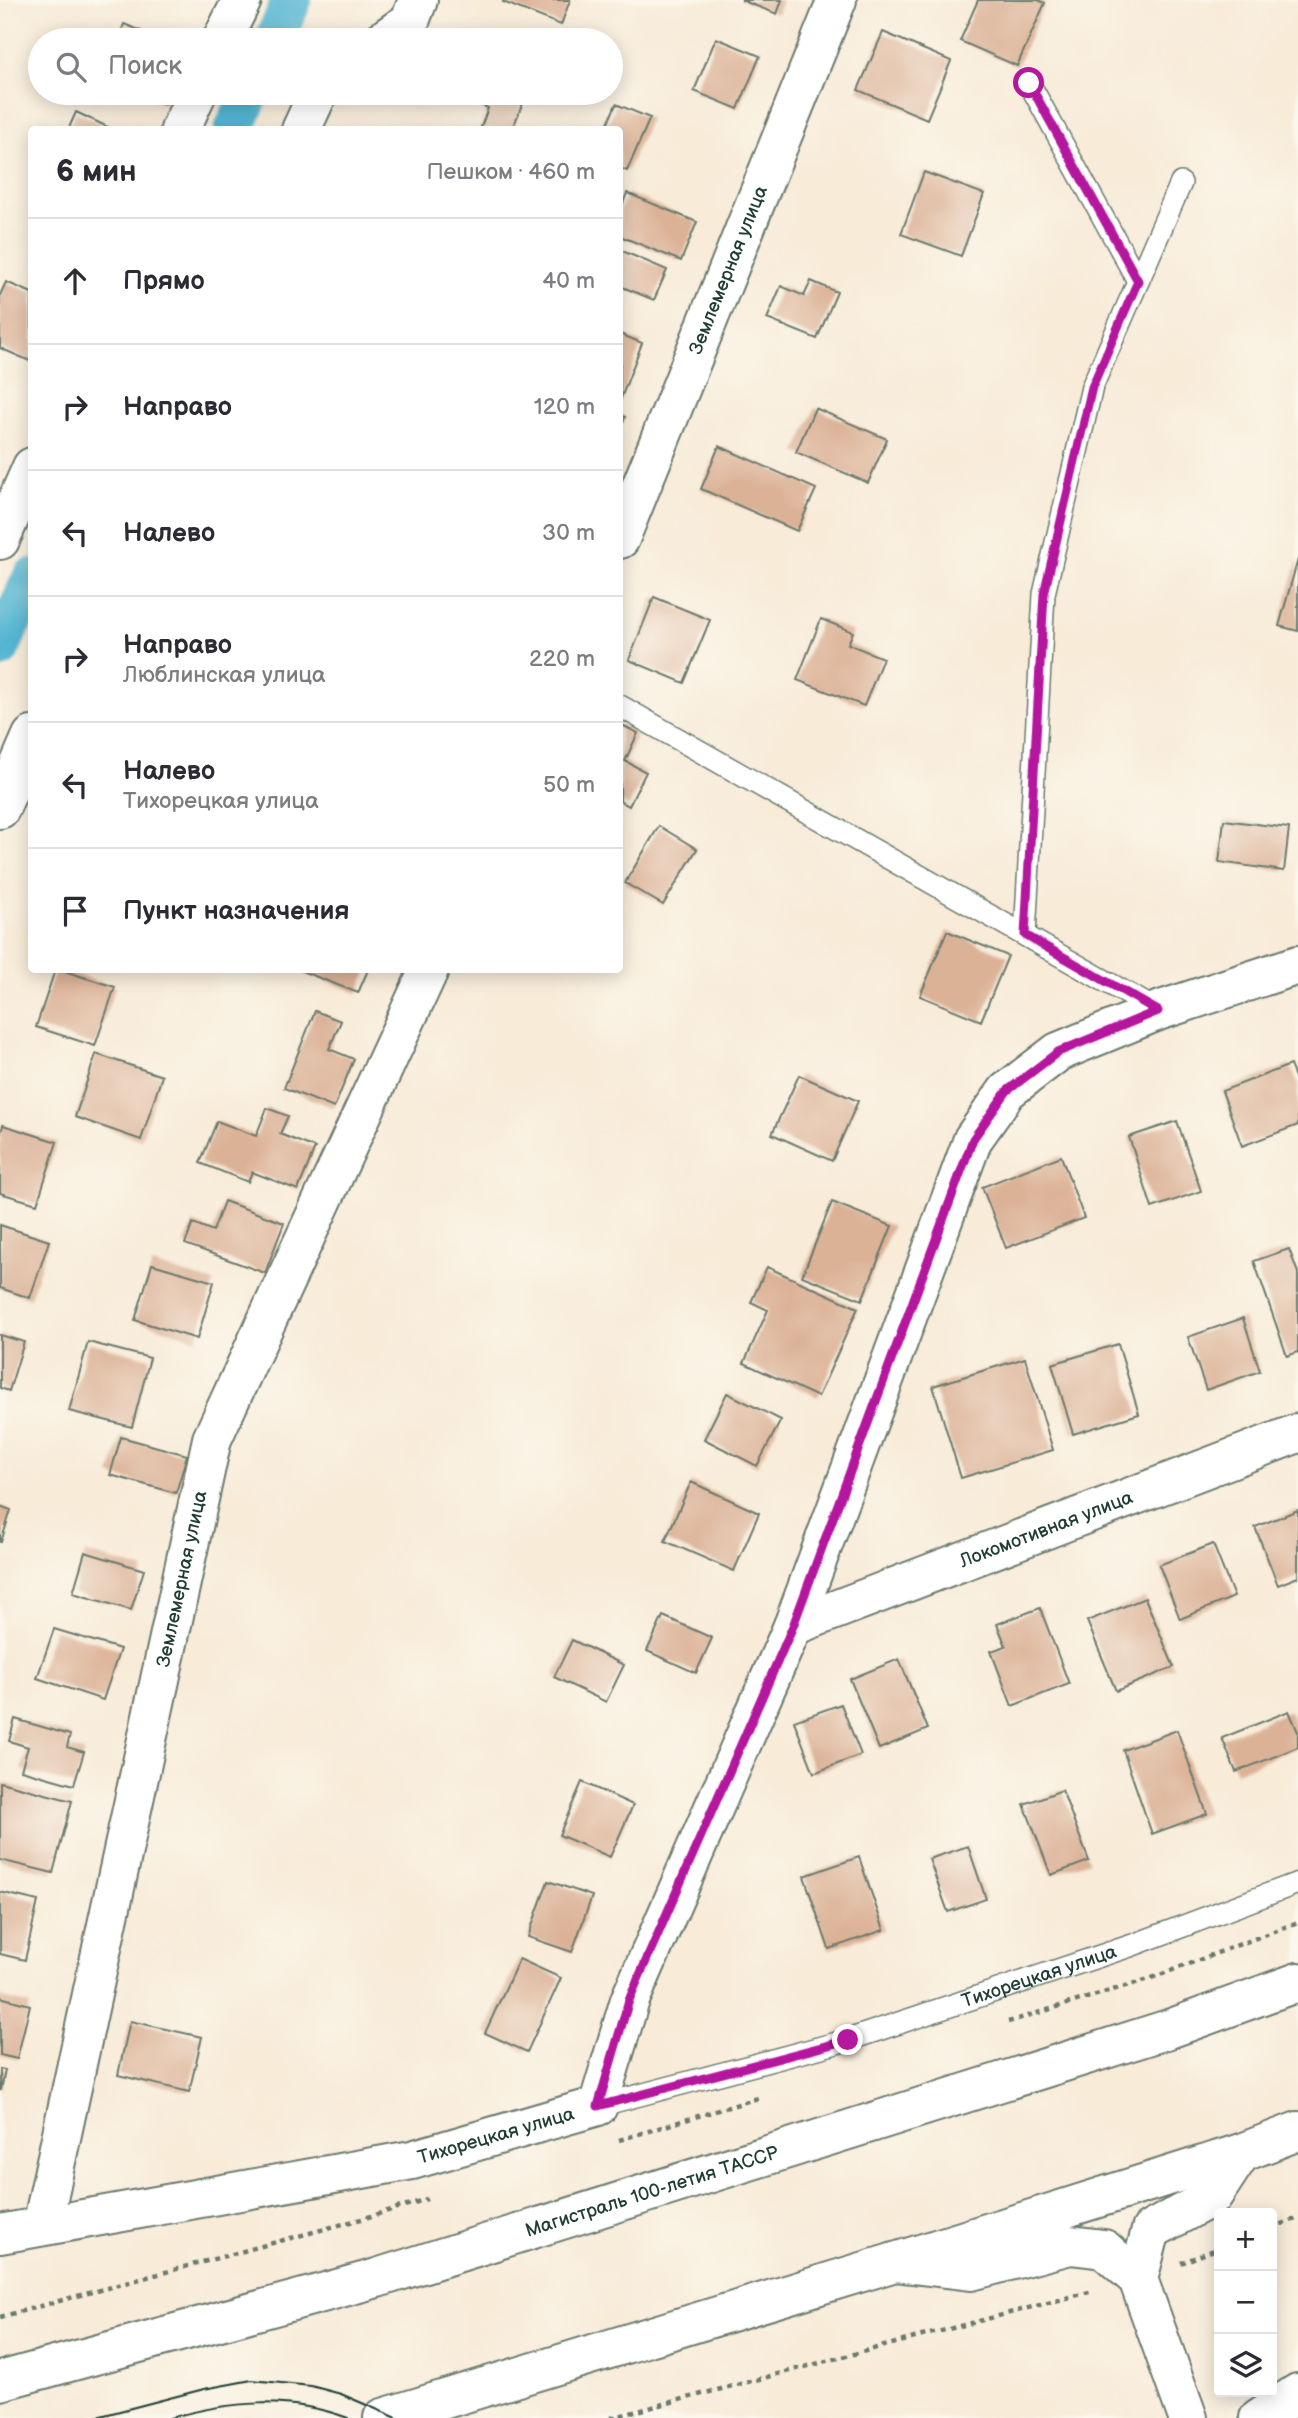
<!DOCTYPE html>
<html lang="ru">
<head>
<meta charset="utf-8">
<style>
	:root { --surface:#fff; --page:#f7f7f7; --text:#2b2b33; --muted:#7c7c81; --line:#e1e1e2 }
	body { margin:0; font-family:"Balsamiq Sans",sans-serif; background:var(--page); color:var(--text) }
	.controls { position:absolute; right:21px; bottom:21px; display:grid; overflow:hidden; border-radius:7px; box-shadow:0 4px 18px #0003 }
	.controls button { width:63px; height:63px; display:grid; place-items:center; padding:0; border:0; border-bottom:2px solid var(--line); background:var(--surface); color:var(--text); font:35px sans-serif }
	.stop { position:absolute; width:21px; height:21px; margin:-16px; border:5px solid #b5179e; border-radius:50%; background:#fff }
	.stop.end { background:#b5179e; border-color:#fff; box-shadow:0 2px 7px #0008 }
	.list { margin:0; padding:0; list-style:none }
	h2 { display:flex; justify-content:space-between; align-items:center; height:91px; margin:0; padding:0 28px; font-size:30px }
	h2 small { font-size:23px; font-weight:400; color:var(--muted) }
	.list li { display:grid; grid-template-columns:46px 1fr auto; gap:21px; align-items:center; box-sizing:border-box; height:126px; padding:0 28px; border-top:2px solid var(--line) }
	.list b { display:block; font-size:26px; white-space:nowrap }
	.list p { margin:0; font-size:23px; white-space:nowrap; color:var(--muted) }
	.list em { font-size:23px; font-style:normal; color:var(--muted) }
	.icon { flex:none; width:38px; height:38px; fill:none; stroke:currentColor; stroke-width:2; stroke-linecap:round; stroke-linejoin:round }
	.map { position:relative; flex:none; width:1298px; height:2418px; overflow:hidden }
	.search { position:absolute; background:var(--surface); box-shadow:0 4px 18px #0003; left:28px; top:28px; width:595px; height:77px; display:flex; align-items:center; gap:18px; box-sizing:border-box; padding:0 24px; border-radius:38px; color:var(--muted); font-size:26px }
	.panel { position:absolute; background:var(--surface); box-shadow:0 4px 18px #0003; left:28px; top:126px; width:595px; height:847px; border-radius:7px }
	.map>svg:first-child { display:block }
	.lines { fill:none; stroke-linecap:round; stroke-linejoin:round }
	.canal { stroke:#53b5d2; stroke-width:40 }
	.building { fill:#dcb297 }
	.lane-casing { stroke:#6b7a6d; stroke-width:24 }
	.street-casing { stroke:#6b7a6d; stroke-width:42 }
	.secondary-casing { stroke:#6b7a6d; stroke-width:42 }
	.path { stroke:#6b7a6d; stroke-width:4.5; stroke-dasharray:5 5; stroke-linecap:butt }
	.lane { stroke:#fff; stroke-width:21 }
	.street { stroke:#fff; stroke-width:38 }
	.secondary { stroke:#fff; stroke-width:38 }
	.tram { stroke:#1f3d34; stroke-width:2 }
	.route { stroke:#b5179e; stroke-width:9 }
	.labels { text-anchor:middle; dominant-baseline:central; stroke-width:6; stroke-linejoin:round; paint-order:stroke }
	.street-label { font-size:19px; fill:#1f3d34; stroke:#fbf7ec }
</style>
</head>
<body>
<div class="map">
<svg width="1298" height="2418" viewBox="0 0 1298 2418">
	<rect width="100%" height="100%" fill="#fbf7ec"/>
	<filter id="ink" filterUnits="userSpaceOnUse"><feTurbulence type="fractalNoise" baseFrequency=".0143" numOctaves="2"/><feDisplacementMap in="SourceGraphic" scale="14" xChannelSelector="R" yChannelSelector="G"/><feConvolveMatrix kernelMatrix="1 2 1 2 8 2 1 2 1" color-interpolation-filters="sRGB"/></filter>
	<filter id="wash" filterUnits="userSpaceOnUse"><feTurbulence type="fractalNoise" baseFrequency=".00686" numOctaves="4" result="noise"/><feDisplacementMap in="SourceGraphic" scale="28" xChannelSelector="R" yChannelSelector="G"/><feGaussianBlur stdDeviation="1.57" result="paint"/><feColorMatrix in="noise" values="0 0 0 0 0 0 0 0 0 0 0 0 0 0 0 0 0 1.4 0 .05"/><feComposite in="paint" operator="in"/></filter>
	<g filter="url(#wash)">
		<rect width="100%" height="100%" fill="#f8ebd8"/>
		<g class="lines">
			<path class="canal" d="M274,40L292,0
				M234,130L250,93
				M0,648L32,578"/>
		</g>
		<g id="blocks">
			<path class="building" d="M504,0H570L561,25L503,2Z
				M741,0H782L777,14Z
				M978,0H1038L1045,3L1017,66L960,41Z
				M124,24L163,40H118Z
				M883,32L951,61L927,119L858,90Z
				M716,38L760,56L738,109L694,91Z
				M137,93H169L165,104Z
				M465,93H527L512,130H487L481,127L488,108L463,99Z
				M616,104L650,118L627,171L620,168V130H605Z
				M76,112L114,130H68Z
				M924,172L984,194L961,256L901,234Z
				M627,193L697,222L681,261L620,236V211Z
				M620,250L667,270L654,300L620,286Z
				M811,281L837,292L817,339L767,319L781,286L804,296Z
				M6,282L32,293V362L0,348V295Z
				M620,334L642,343L620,401Z
				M815,408L887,439L868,483L796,452Z
				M620,414L625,417L620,431Z
				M719,446L816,489L797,531L701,489Z
				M1298,559V631L1279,626Z
				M654,597L710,620L684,683L629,660Z
				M821,619L853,632L848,644L883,658L864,706L797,680Z
				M620,724L638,733L625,761L646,772L629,806L620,801Z
				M1224,820L1289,828L1284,871L1219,862Z
				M659,826L697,849L663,905L625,883Z
				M947,931L1008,956L981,1021L920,996Z
				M55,970H61L115,987L95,1046L36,1027Z
				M299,970H368L358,993Z
				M315,1011L341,1021L329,1049L354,1059L334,1108L284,1088Z
				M96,1054L162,1076L141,1140L75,1117Z
				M1290,1065L1298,1085V1125L1242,1146L1222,1091Z
				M799,1075L858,1101L832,1161L772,1134Z
				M267,1108L288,1116L280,1134L315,1148L298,1190L252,1172L248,1182L200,1163L217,1121L256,1136Z
				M1177,1121L1201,1191L1152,1208L1129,1137Z
				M3,1125L57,1142L37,1204L0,1193V1135Z
				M1061,1156L1084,1218L1006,1248L982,1187Z
				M224,1201L284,1223L265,1273L185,1244L193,1223L213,1231Z
				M832,1202L892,1226L862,1300L802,1276Z
				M0,1225L49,1241L30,1298L0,1288Z
				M1289,1249L1298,1273V1352L1287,1356L1254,1261Z
				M152,1264L214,1282L197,1339L135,1320Z
				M767,1267L858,1308L818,1397L744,1363L768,1310L751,1302Z
				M1243,1318L1260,1371L1206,1390L1188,1337Z
				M0,1335L24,1342L9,1391L0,1388Z
				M88,1342L150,1358L132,1427L69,1411Z
				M1118,1344L1139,1414L1073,1434L1052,1364Z
				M1025,1358L1053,1450L961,1478L933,1386Z
				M727,1393L781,1420L757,1466L704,1439Z
				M121,1437L187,1455L176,1493L110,1475Z
				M691,1482L759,1513L734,1571L665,1541Z
				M0,1506L11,1510L1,1542H0Z
				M1298,1510V1577L1278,1585L1255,1527Z
				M1213,1544L1234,1597L1180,1619L1159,1565Z
				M85,1552L144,1570L131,1610L73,1593Z
				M1145,1598L1174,1667L1116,1691L1087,1621Z
				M1040,1608L1069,1684L1012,1706L991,1651L1006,1646L997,1624Z
				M663,1616L712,1638L696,1673L647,1651Z
				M54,1629L120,1649L103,1700L37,1678Z
				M572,1640L624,1665L606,1702L554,1677Z
				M899,1659L928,1729L879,1749L850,1679Z
				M841,1704L861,1755L814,1773L794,1721Z
				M1289,1711L1298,1732V1747L1236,1772L1222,1738Z
				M15,1719L70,1735L67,1747L84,1752L74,1785L21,1770L28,1747L9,1741Z
				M1177,1730L1207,1814L1152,1834L1123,1750Z
				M0,1782L72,1801L53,1873L0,1860Z
				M582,1782L633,1805L610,1857L559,1835Z
				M1062,1790L1089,1861L1051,1875L1024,1804Z
				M968,1846L986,1899L948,1912L929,1859Z
				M859,1857L884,1930L829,1949L804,1876Z
				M548,1881L592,1896L572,1952L528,1937Z
				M0,1892L38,1901L25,1960L0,1954Z
				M519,1959L561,1978L527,2052L485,2033Z
				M0,1997L30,2005L17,2059L0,2055Z
				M130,2021L202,2037L189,2092L118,2075Z
				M0,2069L5,2070L1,2090H0Z"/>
		</g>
	</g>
	<g filter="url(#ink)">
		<use href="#blocks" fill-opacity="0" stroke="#6b7a6d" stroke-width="2"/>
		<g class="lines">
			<g class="lane-casing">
				<g id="lane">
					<path d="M1029,83L1138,281"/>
					<path d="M620,706L1158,1011"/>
					<path d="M1025,935L1044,594L1092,387L1181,183"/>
					<path id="s1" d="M598,2106L848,2040L1133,1945L1298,1883"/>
				</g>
			</g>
			<g class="street-casing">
				<g id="street">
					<path d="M222,40L242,0"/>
					<path d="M383,40L410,21L418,0"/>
					<path d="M180,130L197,93"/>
					<path d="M301,130L318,93"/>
					<path id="s2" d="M620,539L837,0"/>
					<path d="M0,540L32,467"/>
					<path d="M0,809L32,736"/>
					<path id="s3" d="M793,1626L1298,1433"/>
					<path id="s4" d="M42,2226L212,1439L429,970"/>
					<path id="s5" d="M0,2234L412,2160L598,2106L630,2000L793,1626L973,1139L1007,1091L1058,1052L1158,1011L1298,965"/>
					<path d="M895,2262L971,2271L1070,2245L1104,2249L1138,2279L1188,2418"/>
					<path d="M1138,2279L1151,2230L1212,2197L1241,2153"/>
					<path d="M1259,2418L1298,2393"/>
				</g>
			</g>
			<g class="secondary-casing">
				<g id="secondary">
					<path id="s6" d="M0,2381L377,2278L1169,2029L1298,1982"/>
					<path d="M383,2418L895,2262L1241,2153L1298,2131"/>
				</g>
			</g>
			<path class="path" d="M1008,2022L1152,1978L1298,1922
				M619,2140L758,2098
				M1272,2228L1298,2218
				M1181,2263L1219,2248
				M0,2317L365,2218L427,2199
				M611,2418L1093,2291"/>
			<use href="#lane" class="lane"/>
			<use href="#street" class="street"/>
			<use href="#secondary" class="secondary"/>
			<path class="tram" d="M93,2418L204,2389L252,2380L311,2386L341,2394L397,2418
				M170,2418C230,2401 288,2396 348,2418"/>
		</g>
	</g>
	<g class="lines" filter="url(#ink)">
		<path class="route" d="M848,2040L598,2106L629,2000L793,1626L973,1139L1007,1091L1058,1052L1158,1011L1025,935L1044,594L1092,387L1138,281L1029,83"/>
	</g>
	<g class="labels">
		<g class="street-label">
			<text stroke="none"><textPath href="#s2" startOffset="290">Землемерная улица</textPath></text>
			<text stroke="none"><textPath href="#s3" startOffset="271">Локомотивная улица</textPath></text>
			<text stroke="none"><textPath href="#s4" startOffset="662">Землемерная улица</textPath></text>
			<text stroke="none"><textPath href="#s1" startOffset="460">Тихорецкая улица</textPath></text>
			<text stroke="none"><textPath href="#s5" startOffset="506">Тихорецкая улица</textPath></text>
			<text stroke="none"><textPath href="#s6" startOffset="679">Магистраль 100-летия ТАССР</textPath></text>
		</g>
	</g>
</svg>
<div class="controls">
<button>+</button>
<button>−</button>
<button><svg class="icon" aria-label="layers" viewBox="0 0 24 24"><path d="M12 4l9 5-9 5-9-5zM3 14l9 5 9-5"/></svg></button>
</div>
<div class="stop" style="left:1029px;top:83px"></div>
<div class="stop end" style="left:848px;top:2040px"></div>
<div class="search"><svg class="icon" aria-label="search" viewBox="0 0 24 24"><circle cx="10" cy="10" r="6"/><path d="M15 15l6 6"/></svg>Поиск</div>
<section class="panel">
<h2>6 мин<small>Пешком · 460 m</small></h2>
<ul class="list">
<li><svg class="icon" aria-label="ahead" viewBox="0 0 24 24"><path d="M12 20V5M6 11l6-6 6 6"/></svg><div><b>Прямо</b></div><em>40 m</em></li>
<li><svg class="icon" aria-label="right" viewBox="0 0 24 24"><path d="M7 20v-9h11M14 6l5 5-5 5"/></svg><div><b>Направо</b></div><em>120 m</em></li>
<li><svg class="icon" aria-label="left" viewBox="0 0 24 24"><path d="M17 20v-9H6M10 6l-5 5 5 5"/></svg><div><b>Налево</b></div><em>30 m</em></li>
<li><svg class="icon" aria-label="right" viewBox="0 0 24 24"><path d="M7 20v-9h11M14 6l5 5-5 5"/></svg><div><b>Направо</b><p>Люблинская улица</p></div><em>220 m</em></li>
<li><svg class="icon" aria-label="left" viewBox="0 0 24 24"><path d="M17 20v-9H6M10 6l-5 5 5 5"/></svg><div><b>Налево</b><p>Тихорецкая улица</p></div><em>50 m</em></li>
<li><svg class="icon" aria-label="arrive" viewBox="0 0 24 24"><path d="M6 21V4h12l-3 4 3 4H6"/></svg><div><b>Пункт назначения</b></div></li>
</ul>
</section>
</div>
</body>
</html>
